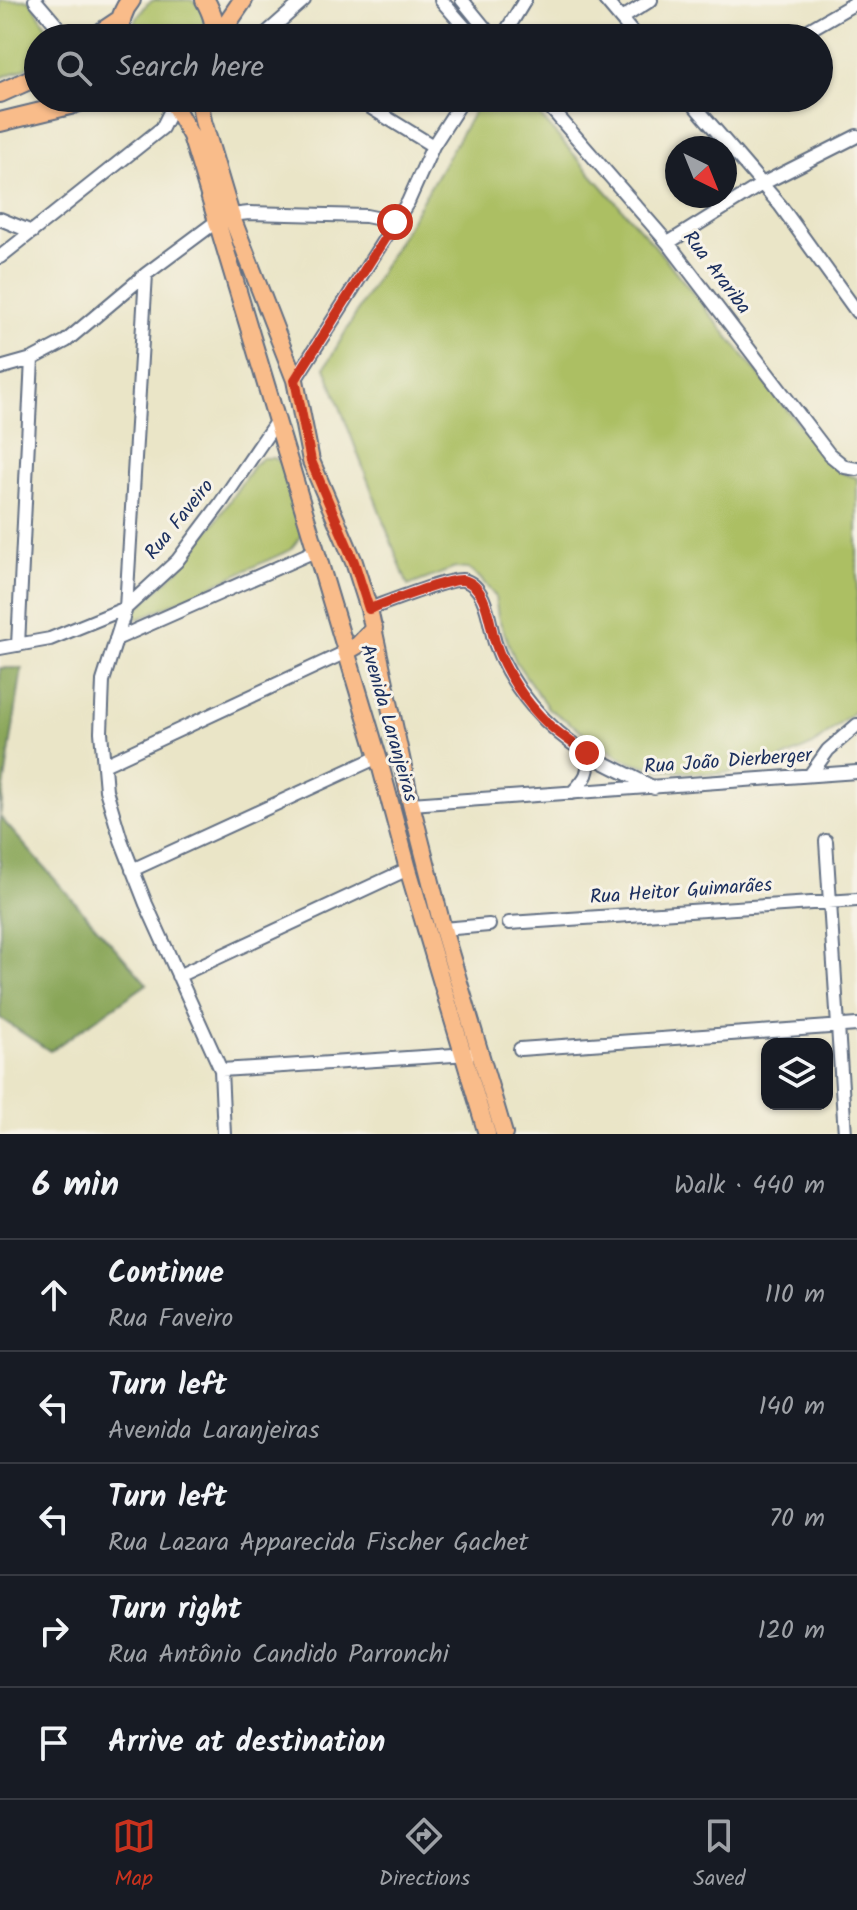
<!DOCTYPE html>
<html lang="en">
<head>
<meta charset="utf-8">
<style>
	:root { --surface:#171b24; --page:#20242c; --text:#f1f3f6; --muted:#9ea1a6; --line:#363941; --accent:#c8321e }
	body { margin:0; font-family:Kalam,sans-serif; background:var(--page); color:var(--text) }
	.controls { position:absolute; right:24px; bottom:24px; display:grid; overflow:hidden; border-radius:16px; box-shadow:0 2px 6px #0004 }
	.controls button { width:72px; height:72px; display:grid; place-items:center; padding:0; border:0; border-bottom:2px solid var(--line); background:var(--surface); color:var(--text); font:40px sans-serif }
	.compass { position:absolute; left:665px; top:136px; width:72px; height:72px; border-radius:50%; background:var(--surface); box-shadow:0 2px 6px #0004; rotate:137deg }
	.stop { position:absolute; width:24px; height:24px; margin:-18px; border:6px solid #c8321e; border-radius:50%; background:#fff }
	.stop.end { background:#c8321e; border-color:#fff; box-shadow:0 2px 8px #0008 }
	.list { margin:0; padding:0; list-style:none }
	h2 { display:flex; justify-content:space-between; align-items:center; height:104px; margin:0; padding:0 32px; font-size:34px }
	h2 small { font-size:26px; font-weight:400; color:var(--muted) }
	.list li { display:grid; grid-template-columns:52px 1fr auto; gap:24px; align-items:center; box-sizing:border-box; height:112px; padding:0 32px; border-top:2px solid var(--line) }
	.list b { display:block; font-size:30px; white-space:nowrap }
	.list p { margin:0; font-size:26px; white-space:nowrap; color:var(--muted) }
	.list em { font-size:26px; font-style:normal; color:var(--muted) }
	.icon { flex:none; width:44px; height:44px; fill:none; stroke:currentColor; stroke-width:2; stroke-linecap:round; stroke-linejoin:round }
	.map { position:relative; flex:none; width:857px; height:1134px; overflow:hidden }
	.search { position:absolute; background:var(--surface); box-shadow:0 2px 6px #0004; left:24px; right:24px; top:24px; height:88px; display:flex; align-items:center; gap:20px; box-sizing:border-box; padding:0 28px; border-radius:44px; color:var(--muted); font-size:30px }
	.sheet { height:664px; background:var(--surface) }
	nav { display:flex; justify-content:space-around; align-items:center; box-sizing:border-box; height:112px; border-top:2px solid var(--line); background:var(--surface); font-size:22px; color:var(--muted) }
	nav a { display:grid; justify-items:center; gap:4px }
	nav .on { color:var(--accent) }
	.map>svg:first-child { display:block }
	.green { fill:#acbf63; stroke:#647760; stroke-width:2 }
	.forest { fill:#89a659; stroke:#526a5c; stroke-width:2 }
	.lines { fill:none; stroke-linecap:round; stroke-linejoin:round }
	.minor-casing { stroke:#636f83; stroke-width:16 }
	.major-casing { stroke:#636f83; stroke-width:20 }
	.highway-casing { stroke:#636f83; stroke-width:22 }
	.minor { stroke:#fff; stroke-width:12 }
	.major { stroke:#f9bc8a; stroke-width:16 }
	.highway { stroke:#f9bc8a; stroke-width:18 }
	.route { stroke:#c8321e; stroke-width:10 }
	.labels { text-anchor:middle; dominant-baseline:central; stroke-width:6; stroke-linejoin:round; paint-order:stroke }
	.street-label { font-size:20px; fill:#1b2f5e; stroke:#f7f3e8 }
</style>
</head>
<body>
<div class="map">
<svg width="857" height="1134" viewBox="0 0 857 1134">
	<rect width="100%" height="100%" fill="#f7f3e8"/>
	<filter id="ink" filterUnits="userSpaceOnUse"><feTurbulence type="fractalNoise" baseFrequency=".0125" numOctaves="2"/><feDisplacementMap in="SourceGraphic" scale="16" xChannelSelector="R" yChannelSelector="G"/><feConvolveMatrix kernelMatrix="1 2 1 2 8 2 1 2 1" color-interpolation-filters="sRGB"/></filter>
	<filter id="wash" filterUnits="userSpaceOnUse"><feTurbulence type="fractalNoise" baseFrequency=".006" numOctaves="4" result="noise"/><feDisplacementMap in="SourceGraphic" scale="32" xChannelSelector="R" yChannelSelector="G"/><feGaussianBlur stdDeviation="1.8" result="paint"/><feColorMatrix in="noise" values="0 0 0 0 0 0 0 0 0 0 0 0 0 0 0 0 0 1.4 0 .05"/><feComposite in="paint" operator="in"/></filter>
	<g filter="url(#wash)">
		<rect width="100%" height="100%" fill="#eae5c7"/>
		<path class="green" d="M0,0H30L54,38H38V60L24,69L0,78Z
			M154,0H191L204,8L206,38H136L135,21L147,4Z
			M482,98H524L655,246L830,463L840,472L857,478V708L851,715L813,745L763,767L716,774L659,770L623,759L548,708L516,662L498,617L495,596L480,578L468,569L455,568L408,586L325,367Z
			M262,458H273L284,464L301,524V536L290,550L139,619L134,616L136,610L182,566L216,521L254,465Z"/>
		<path class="forest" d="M0,668H22L0,815Z
			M0,817L147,984L50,1051L0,1018Z"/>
	</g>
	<g filter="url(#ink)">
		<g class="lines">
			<g class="minor-casing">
				<path id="minor" d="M35,0L58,27L73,38
					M441,0L474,38
					M462,0L493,38
					M605,0L637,38
					M621,19L651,0
					M261,38L304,0
					M502,38L525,0
					M795,38L857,2
					M355,98L433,146
					M542,98L668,243L829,454L845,467L857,469
					M688,98L780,205L857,312
					M231,215L249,213L366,216L395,222
					M0,219L32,232
					M668,243L762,184L857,136
					M0,257L162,128L174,104
					M146,274L126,608L103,681L101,732L106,790L121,840L146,904L221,1070L224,1134
					M0,368L32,359L66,341L146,274L217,221
					M295,380L408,202L433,146L464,98
					M369,609C386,603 449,578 463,580C487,585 489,624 495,643C511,688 547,729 588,754C609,766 632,776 654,788
					M116,639L315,551
					M18,645L32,359
					M0,648L50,639L126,608L177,561L220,504L278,419
					M104,765L346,652
					M810,775L828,750L857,725
					M572,793C585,779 591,774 587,753
					M411,804L857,772
					M826,841L845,1134
					M132,870L378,757
					M509,923L857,900
					M443,929L489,925
					M178,976L408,869
					M520,1049L857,1025
					M221,1070L469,1054"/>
			</g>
			<g class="major-casing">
				<path id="major" d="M170,98L191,136L200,165L378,757L408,869L487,1134
					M199,98L203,121L231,215L295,380L311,461L354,562L369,609L411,804L443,929L504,1134
					M346,652L358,645L374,628"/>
			</g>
			<g class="highway-casing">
				<path id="highway" d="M205,0C212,13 216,23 214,38
					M93,38L120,20
					M119,38C119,24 121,11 131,0
					M217,38L243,0
					M0,93L38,76
					M0,122L70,105L90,98"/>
			</g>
			<use href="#minor" class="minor"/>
			<use href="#major" class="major"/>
			<use href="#highway" class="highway"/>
		</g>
	</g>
	<g class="lines" filter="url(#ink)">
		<path class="route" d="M395,222L295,380L311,461L354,562L369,609C386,603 448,578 463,580C487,585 489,623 495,642C505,672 525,702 548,724C560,735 574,744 587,753"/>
	</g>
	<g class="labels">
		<g class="street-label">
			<text transform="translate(716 273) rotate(53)">Rua Arariba</text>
			<text transform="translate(180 520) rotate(-51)">Rua Faveiro</text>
			<text transform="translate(388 723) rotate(74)">Avenida Laranjeiras</text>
			<text transform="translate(728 762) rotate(-4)">Rua João Dierberger</text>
			<text transform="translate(681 892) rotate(-4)">Rua Heitor Guimarães</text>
		</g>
	</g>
</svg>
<div class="controls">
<button><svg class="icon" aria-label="layers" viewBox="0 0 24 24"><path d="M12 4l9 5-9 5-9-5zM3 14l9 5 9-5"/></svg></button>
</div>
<svg class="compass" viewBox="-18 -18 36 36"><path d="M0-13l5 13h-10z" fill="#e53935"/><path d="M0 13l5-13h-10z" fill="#9ea1a6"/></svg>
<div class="stop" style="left:395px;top:222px"></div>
<div class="stop end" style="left:587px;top:753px"></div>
<div class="search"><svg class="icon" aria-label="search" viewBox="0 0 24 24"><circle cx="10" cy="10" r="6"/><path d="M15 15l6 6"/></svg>Search here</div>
</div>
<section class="sheet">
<h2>6 min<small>Walk · 440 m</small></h2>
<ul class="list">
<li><svg class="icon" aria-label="ahead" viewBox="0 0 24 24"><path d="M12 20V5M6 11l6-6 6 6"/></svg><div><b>Continue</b><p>Rua Faveiro</p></div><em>110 m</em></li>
<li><svg class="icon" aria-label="left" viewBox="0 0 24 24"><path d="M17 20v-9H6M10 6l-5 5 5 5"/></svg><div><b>Turn left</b><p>Avenida Laranjeiras</p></div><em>140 m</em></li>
<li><svg class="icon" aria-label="left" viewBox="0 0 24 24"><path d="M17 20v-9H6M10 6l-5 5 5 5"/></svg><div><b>Turn left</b><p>Rua Lazara Apparecida Fischer Gachet</p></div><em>70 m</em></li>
<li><svg class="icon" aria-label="right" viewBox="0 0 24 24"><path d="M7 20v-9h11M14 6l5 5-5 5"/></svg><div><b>Turn right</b><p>Rua Antônio Candido Parronchi</p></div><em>120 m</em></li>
<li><svg class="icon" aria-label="arrive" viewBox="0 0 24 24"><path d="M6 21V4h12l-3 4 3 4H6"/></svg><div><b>Arrive at destination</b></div></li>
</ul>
</section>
<nav>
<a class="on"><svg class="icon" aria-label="map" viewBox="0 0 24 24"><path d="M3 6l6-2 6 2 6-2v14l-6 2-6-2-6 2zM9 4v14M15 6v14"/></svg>Map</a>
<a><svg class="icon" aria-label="directions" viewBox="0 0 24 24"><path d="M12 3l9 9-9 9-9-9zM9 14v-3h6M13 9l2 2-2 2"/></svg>Directions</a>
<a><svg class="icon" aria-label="saved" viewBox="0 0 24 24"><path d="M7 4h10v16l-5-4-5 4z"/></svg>Saved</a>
</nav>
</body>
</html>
